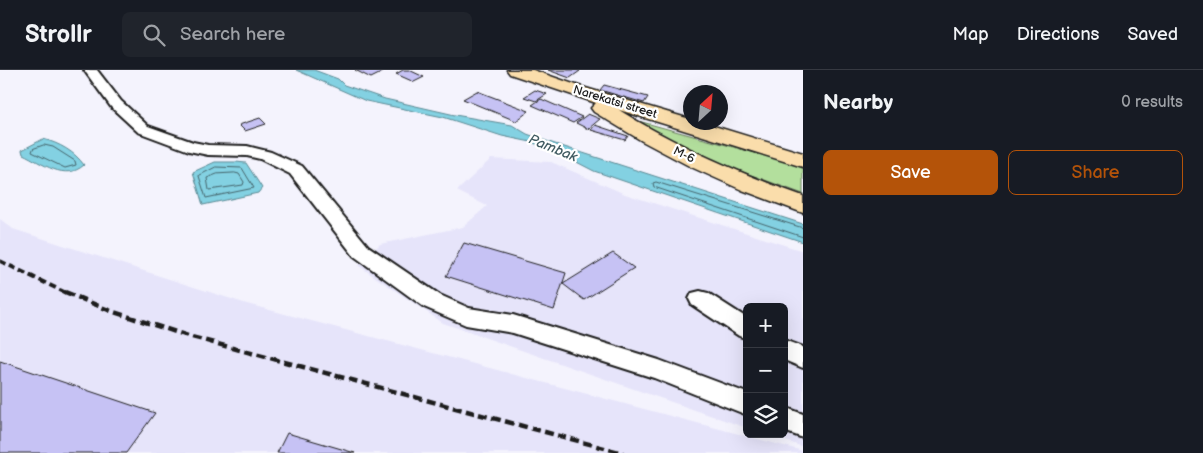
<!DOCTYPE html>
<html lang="en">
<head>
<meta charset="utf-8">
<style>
	:root { --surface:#171b24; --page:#20242c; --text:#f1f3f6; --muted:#9ea1a6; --line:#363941; --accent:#b45309 }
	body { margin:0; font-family:"Balsamiq Sans",sans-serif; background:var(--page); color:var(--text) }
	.controls { position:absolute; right:15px; bottom:15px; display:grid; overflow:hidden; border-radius:8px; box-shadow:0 5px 20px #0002 }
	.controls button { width:45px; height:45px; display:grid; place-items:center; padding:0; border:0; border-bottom:1px solid var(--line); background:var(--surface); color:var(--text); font:25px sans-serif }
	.compass { position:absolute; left:683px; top:15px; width:45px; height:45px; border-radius:50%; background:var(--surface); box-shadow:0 5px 20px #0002; rotate:26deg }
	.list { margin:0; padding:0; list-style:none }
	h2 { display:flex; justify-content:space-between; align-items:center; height:65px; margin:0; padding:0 20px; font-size:21px }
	h2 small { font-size:16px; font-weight:400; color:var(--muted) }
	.actions { display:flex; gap:10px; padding:15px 20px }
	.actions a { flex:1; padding:11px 0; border:1px solid var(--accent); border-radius:8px; text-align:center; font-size:18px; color:var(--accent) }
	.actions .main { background:var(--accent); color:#fff }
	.icon { flex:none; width:28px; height:28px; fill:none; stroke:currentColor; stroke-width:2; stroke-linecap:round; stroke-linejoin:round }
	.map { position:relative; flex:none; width:803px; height:383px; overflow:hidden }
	header { display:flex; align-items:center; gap:30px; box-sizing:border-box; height:70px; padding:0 25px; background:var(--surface); border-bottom:1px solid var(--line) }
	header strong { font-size:24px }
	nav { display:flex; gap:28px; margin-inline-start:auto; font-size:18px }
	.search { width:350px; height:45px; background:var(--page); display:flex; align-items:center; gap:12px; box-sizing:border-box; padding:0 18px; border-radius:8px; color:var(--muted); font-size:19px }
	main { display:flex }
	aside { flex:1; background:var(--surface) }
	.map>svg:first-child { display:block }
	.built { fill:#e6e4fa }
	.green { fill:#b3df9d; stroke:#687e5c }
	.water { fill:#83d1e2; stroke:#5a8993 }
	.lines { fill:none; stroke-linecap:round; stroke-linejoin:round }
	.shore { stroke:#45646b; stroke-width:1 }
	.building { fill:#c6c2f4; stroke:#1c1c1c }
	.minor-casing { stroke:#1c1c1c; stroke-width:4 }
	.highway-casing { stroke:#1c1c1c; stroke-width:3 }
	.minor { fill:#fff; fill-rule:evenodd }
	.highway { fill:#faddab; fill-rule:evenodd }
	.rail-far1 { stroke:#1c1c1c; stroke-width:4; stroke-dasharray:7 4; stroke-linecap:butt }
	.rail { stroke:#1c1c1c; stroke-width:4.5; stroke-dasharray:9 4.5; stroke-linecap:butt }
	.labels { text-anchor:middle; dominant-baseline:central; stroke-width:4.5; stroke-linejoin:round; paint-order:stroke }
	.far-street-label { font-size:12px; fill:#1c1c1c; stroke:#fff }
	.far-water-label { font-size:14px; font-style:italic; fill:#405b61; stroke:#fff }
</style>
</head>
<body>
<header>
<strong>Strollr</strong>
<div class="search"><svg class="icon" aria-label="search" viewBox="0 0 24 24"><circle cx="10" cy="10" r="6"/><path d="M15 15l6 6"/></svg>Search here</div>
<nav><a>Map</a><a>Directions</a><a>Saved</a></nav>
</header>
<main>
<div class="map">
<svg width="803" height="383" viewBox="0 0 803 383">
	<rect width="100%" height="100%" fill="#f4f3fd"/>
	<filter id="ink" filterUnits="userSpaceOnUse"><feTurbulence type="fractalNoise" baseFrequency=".02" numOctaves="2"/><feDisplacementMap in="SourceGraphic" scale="10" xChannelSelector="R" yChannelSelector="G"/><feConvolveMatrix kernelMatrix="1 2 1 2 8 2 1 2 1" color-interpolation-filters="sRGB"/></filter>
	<g filter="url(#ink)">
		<path class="built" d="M491,89L551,92L625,124L803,181V377L766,364H784V237H747V358L443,253L359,196L380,174L463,157L487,136L457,121Z
			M0,149L13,159L247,234L803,381V383H0Z"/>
		<path class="green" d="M631,49L803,96V124L713,91Z"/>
		<path class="water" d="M296,0H314L338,9L344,15L385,29L455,45L512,55L527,64L552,73L803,154V172L594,101L561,84L531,72L502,66L443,47L366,31Z
			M43,69C59,73 75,82 84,95C65,112 42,93 23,84L22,80Z
			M215,92H236L246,93L262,118L258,123L203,135L193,102Z"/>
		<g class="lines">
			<path class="shore" d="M44,75L53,77L75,91L76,95L65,98L32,82L33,79Z
				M216,97L242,98L254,118L206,128L199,106Z
				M235,103L239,104L244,112L243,115L209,120L207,108L217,104Z
				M803,158L656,112L653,113L654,117L803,167"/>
		</g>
		<path class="building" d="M355,0H378L383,2L371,8Z
			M403,0H409L424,7L414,12L396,4Z
			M548,0H577L580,1L570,8Z
			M604,15L648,27L644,33L600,20Z
			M535,20L547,24L536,31L524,27Z
			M477,21L529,41L516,51L463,29Z
			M541,29L582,47L573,53L532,35Z
			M588,44L600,49L588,59L576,53Z
			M260,48L266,54L245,61L239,55Z
			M595,55L628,66L625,70L591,60Z
			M464,173L566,203L554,240L446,206Z
			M613,183L634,198L584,230L563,214Z
			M0,291L155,343L126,383H0Z
			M287,363L355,383H277Z"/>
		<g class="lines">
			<g class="minor-casing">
				<path id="minor" d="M84,0H97L121,31L148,56L193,72L208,75L247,76L271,82L302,96L368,176L440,225L469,238L513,245L659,290L747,323V345L654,308L513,263L466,255L424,237L354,186L290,104L260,89L247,86L208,85L189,81L138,62L111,37Z
					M700,221L708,223L747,248V269L739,266L692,235L689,229L692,223Z
					M784,270L803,277V298L784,290Z
					M784,337L803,344V368L784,361Z"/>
			</g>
			<g class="highway-casing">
				<path id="highway" d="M507,0H533L579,16L690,49V52H701L803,83V97L619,40C677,76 739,103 803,126V143L742,120L691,97L642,71L594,42L591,38L596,33L510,4Z"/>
			</g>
			<use href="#minor" class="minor"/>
			<use href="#highway" class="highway"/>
			<path class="rail-far1" d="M0,191L68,224"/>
			<path class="rail" d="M65,222L111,241L188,266L623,383"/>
		</g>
	</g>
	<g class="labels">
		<g class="far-street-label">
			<text transform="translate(615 32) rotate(17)">Narekatsi street</text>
			<text transform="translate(684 85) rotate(26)">M-6</text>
		</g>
		<g class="far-water-label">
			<text transform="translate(553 78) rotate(22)">Pambak</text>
		</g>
	</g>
</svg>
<div class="controls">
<button>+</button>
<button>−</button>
<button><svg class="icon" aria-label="layers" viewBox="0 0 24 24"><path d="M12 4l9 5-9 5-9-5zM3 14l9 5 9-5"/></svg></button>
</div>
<svg class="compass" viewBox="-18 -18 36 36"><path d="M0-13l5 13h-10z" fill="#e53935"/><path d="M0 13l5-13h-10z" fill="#9ea1a6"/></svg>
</div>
<aside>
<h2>Nearby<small>0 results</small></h2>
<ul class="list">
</ul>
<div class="actions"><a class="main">Save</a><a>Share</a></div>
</aside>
</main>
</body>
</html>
